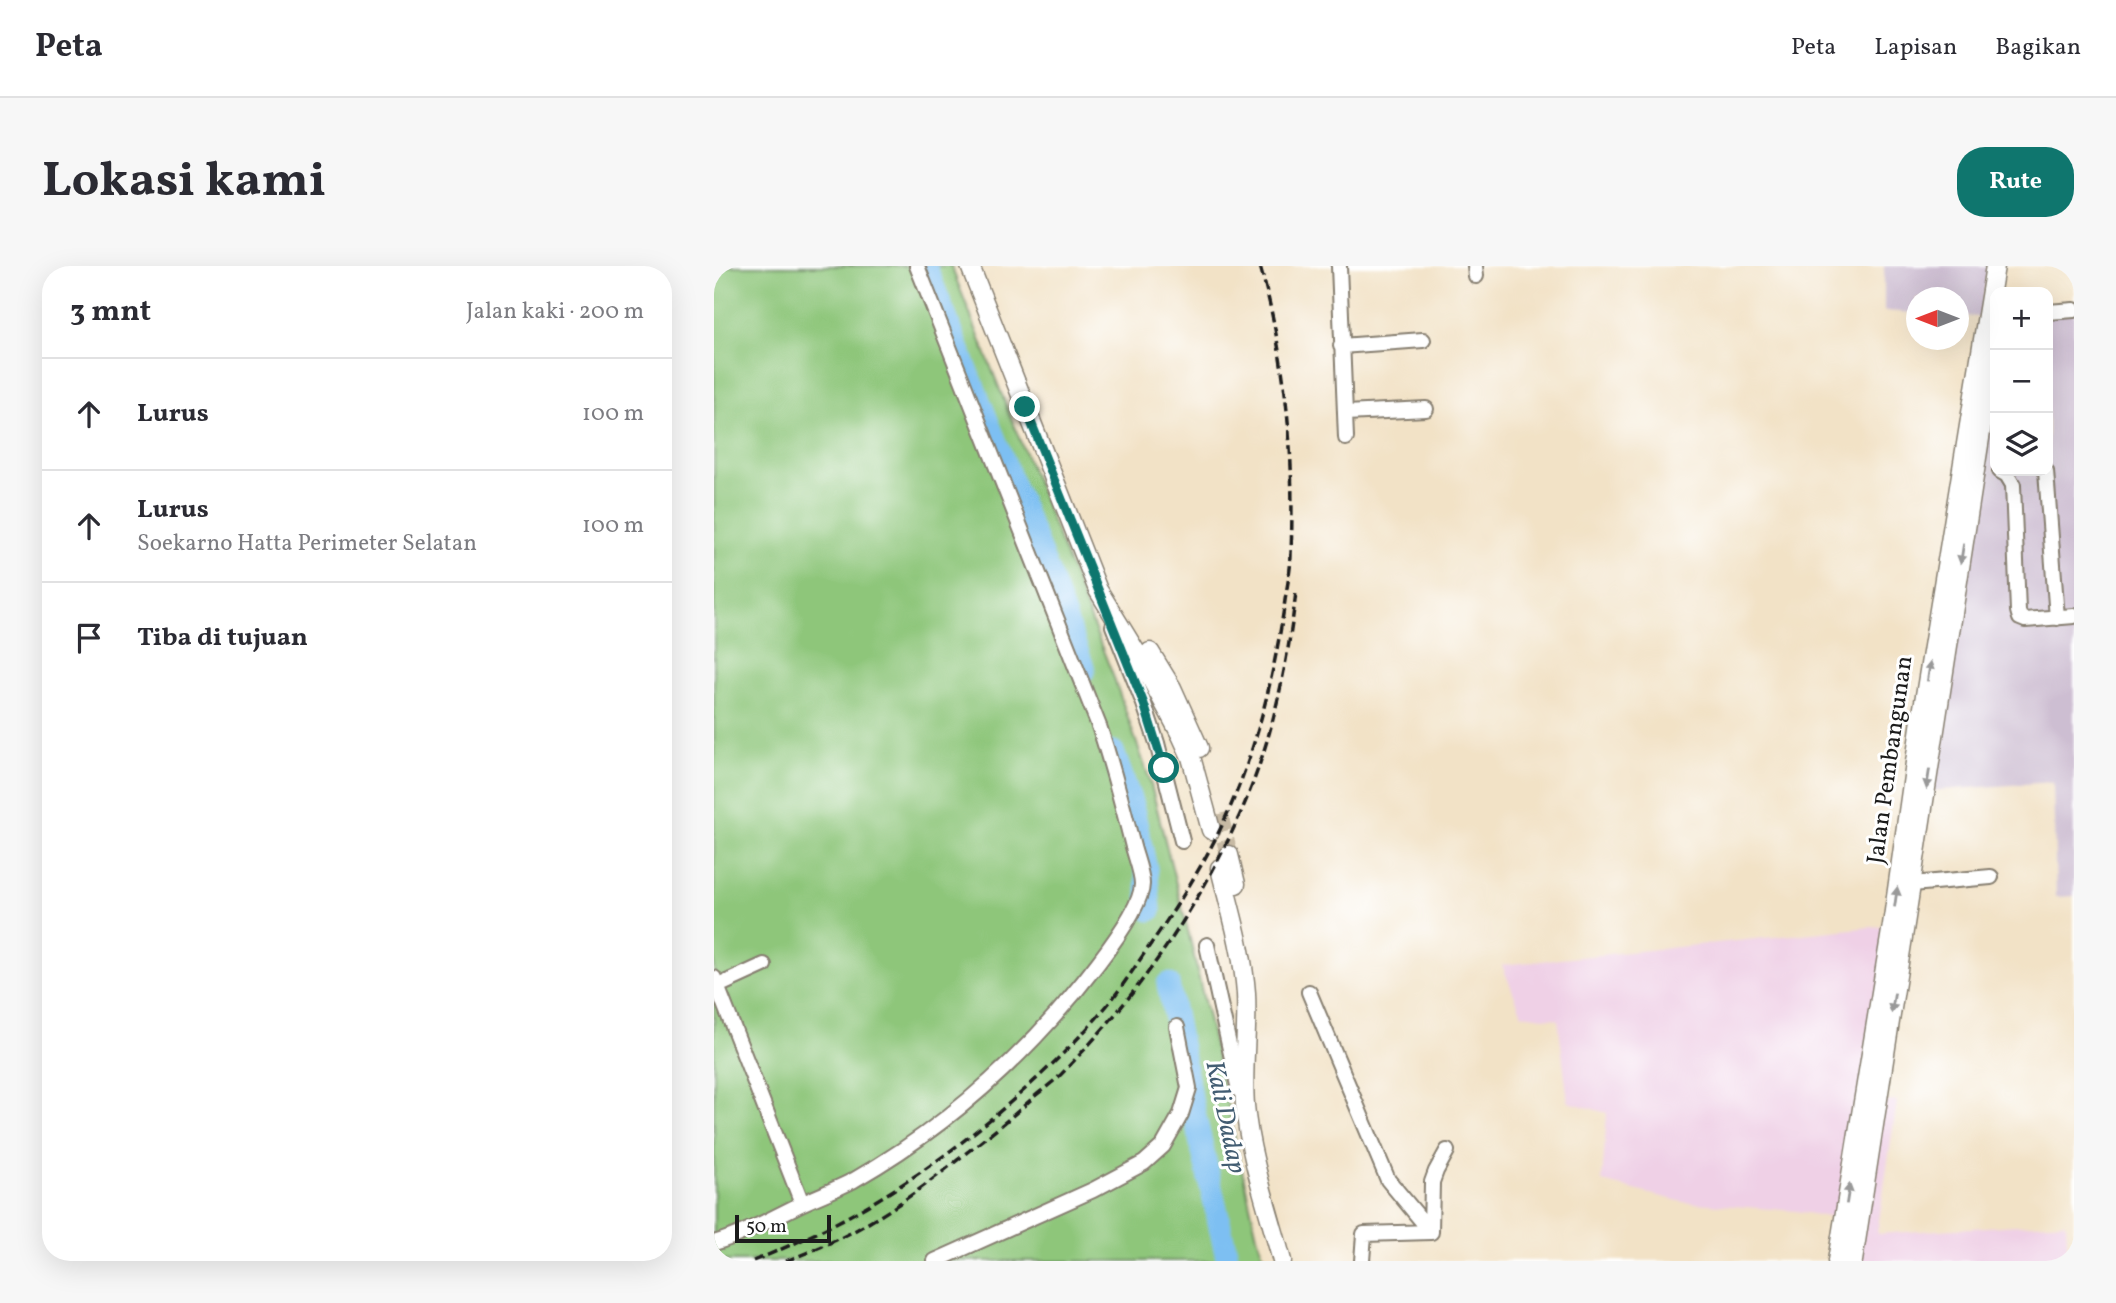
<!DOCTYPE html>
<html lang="id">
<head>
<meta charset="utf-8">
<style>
	:root { --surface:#fff; --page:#f7f7f7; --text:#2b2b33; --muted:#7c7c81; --line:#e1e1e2; --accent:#0f766e }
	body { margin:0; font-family:Vollkorn,serif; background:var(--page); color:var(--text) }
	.controls { position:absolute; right:21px; top:21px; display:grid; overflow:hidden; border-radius:14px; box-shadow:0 7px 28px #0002 }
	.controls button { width:63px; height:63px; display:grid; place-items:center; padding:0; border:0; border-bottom:2px solid var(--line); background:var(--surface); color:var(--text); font:35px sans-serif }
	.compass { position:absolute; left:1192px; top:21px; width:63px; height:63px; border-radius:50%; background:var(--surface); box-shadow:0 7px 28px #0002; rotate:270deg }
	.scale { position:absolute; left:21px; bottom:18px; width:96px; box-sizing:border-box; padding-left:7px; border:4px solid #1c1c1c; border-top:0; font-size:19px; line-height:24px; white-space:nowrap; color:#1c1c1c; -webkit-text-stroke:5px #fff; paint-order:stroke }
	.stop { position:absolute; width:21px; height:21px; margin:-16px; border:5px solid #0f766e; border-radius:50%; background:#fff }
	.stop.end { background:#0f766e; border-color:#fff; box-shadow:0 2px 7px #0008 }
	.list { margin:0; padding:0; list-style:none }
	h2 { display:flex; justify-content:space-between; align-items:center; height:91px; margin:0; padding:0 28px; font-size:30px }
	h2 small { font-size:23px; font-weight:400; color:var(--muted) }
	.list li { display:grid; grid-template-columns:46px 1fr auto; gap:21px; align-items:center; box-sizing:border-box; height:112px; padding:0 28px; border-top:2px solid var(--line) }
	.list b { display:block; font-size:26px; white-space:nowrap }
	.list p { margin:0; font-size:23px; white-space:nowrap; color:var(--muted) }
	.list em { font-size:23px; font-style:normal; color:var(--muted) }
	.icon { flex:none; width:38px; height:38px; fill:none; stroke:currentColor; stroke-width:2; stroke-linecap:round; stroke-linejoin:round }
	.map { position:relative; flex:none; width:1360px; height:995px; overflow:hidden; border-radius:28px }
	header { display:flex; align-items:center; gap:42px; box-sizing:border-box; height:98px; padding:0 35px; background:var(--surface); border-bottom:2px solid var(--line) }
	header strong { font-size:33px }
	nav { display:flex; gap:38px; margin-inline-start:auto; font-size:24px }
	.intro { display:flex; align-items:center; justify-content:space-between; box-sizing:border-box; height:168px; padding:0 42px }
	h1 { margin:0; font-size:49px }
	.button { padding:18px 32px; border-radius:28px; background:var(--accent); color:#fff; font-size:24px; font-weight:700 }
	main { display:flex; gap:42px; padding:0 42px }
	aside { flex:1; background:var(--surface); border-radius:28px; box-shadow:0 7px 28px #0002 }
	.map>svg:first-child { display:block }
	.built { fill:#efd0e6 }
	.industrial { fill:#cdbed2 }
	.green { fill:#8ec67a; stroke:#55714b; stroke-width:2 }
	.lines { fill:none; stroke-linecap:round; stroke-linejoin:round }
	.river { stroke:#7dbff2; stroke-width:23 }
	.major-tunnel { stroke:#c7baa4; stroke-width:18; stroke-dasharray:18 9; stroke-linecap:butt }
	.minor-casing { stroke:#877f71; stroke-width:18 }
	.major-casing { stroke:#877f71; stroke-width:21 }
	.minor { stroke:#fff; stroke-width:14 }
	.major { stroke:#fff; stroke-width:18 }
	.rail { stroke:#1c1c1c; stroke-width:3.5; stroke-dasharray:10 5; stroke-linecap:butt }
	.oneway { fill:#999 }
	.route { stroke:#0f766e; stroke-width:9 }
	.labels { text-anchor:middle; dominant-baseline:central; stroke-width:6; stroke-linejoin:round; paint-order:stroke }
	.street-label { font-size:24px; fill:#1c1c1c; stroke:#fff }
	.water-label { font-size:26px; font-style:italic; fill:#435d72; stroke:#fff }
</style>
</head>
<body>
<header>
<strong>Peta</strong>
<nav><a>Peta</a><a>Lapisan</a><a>Bagikan</a></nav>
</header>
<div class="intro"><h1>Lokasi kami</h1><a class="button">Rute</a></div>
<main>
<aside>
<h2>3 mnt<small>Jalan kaki · 200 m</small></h2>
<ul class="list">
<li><svg class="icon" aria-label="ahead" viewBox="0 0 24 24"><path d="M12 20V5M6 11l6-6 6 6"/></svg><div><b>Lurus</b></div><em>100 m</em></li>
<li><svg class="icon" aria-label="ahead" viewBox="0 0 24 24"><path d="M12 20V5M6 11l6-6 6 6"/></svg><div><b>Lurus</b><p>Soekarno Hatta Perimeter Selatan</p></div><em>100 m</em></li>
<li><svg class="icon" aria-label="arrive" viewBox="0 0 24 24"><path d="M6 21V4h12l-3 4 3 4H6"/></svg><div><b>Tiba di tujuan</b></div></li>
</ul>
</aside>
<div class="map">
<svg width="1360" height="995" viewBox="0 0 1360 995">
	<rect width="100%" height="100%" fill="#fff"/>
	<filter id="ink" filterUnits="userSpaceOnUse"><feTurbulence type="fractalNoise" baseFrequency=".0143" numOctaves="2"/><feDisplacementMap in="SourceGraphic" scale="14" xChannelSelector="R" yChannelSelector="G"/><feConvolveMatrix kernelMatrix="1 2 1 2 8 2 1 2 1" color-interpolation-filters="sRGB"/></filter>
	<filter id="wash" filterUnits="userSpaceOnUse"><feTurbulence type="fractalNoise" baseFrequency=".00686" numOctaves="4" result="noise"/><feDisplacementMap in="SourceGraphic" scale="28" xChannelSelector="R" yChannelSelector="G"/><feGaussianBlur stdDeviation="1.57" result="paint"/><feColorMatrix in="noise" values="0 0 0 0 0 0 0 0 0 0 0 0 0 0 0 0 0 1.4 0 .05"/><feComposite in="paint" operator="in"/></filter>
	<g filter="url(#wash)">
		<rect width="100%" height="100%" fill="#f2e2c6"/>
		<path class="built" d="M1177,659L1150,838L1183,835L1163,968L1352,956L1354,995H1124L1130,954L1082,945L969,936L888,916L893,847L854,836L844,753L808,748L788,699Z"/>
		<path class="industrial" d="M1170,0H1274L1267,51L1245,50L1244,32H1202V47L1170,45Z
			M1334,42L1360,43V630L1342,631L1339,516L1213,525L1281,75V205H1334Z"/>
		<path class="green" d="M0,0H237L400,412L436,515L477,677L543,970L551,995H0Z"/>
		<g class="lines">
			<path class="river" d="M211,0L330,296L370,404
				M399,486L418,539L432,603L436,644
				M454,718L478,838L514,995"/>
		</g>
	</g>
	<g filter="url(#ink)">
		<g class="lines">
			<path class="major-tunnel" d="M505,548L515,589"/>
			<g class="minor-casing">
				<path id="minor" d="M625,0L632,172
					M761,0L762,10
					M1334,46L1360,44
					M627,80L709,74
					M632,147L712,143
					M1286,205L1293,209L1299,219L1304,345L1306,352L1311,354L1360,350
					M1332,205L1343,352
					M399,360L430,438L443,477L468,575
					M1198,618L1277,611
					M493,679L525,824
					M0,712L88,937
					M4,720L50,699
					M595,726L674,914L717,966
					M717,966L718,916L722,905L733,885
					M0,977C31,968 58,952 87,938C104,930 123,923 140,914C236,859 318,784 384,697C397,680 428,639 428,618C428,606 421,590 418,577C408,537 398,498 385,460L203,0
					M221,995L379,924L430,897L449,880L467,848L475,822L463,761
					M648,995L650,968L717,966"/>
			</g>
			<g class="major-casing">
				<path id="major" d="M256,0L384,324L427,394L467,469L477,491L497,564
					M436,386L458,422L485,482
					M515,589L522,618
					M506,602C516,643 529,685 532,727C534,765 528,802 531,839C535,889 555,946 568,995
					M1123,995L1178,659L1207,454L1281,0
					M1139,995L1281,75"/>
			</g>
			<use href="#minor" class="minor"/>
			<use href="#major" class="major"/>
			<path class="rail" d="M39,995C142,954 227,899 309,825C338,799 366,772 391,742C407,723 420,702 434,682C462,642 489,600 510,555C541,489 559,414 570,342C572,324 577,305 577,287C581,191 572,92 546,0
				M72,995C97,985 125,974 149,960C187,939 222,911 256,884C279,867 300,849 321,830C332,821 344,813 353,802C422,731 482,646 523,555C556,484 573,404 582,326"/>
		</g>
		<defs><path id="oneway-solid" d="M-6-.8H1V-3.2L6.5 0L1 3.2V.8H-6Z" transform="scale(1.75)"/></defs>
		<g class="oneway">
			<use href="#oneway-solid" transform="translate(1248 288) rotate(99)"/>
			<use href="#oneway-solid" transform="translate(1215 405) rotate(-81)"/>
			<use href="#oneway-solid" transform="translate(1214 513) rotate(99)"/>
			<use href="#oneway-solid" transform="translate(1182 631) rotate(-82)"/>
			<use href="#oneway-solid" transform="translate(1179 737) rotate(99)"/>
			<use href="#oneway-solid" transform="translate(1134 928) rotate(-81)"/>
		</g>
	</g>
	<g class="lines" filter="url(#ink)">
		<path class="route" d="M311,141L430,438L450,502"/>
	</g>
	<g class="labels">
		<g class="street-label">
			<text transform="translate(1177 494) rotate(-82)">Jalan Pembangunan</text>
		</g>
		<g class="water-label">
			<text transform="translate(511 851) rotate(78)">Kali Dadap</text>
		</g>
	</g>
</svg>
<div class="controls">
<button>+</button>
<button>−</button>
<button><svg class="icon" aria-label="layers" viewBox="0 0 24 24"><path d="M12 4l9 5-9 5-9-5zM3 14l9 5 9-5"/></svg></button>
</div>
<svg class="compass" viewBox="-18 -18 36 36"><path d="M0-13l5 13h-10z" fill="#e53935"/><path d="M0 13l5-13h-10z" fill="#7c7c81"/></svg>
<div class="scale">50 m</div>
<div class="stop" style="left:450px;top:502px"></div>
<div class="stop end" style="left:311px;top:141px"></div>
</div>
</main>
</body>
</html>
